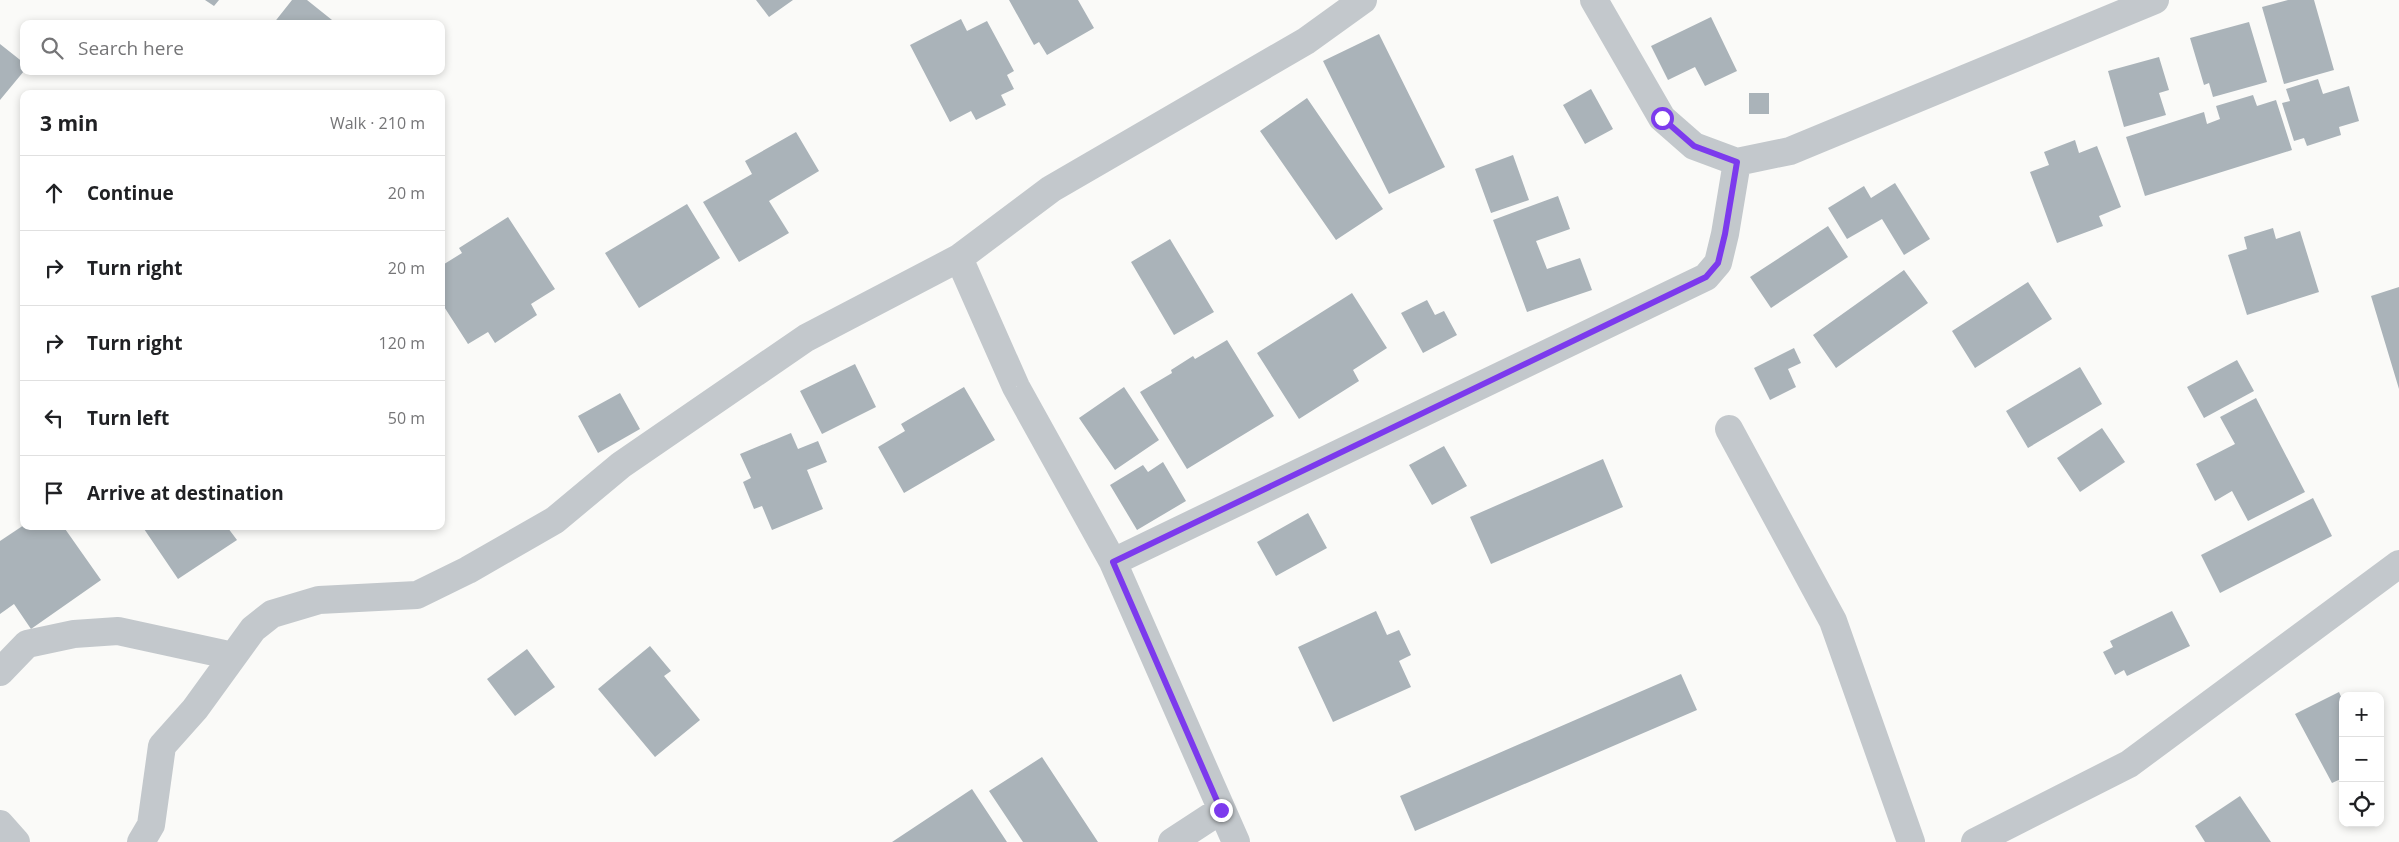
<!DOCTYPE html>
<html lang="en">
<head>
<meta charset="utf-8">
<style>
	:root { --surface:#fff; --page:#f6f6f6; --text:#202124; --muted:#757577; --line:#e0e0e0 }
	body { margin:0; font-family:"Open Sans",sans-serif; background:var(--page); color:var(--text) }
	.controls { position:absolute; right:15px; bottom:15px; display:grid; overflow:hidden; border-radius:10px; box-shadow:0 2px 8px #0003 }
	.controls button { width:45px; height:45px; display:grid; place-items:center; padding:0; border:0; border-bottom:1px solid var(--line); background:var(--surface); color:var(--text); font:25px sans-serif }
	.stop { position:absolute; width:15px; height:15px; margin:-11px; border:4px solid #7c3aed; border-radius:50%; background:#fff }
	.stop.end { background:#7c3aed; border-color:#fff; box-shadow:0 1px 5px #0008 }
	.list { margin:0; padding:0; list-style:none }
	h2 { display:flex; justify-content:space-between; align-items:center; height:65px; margin:0; padding:0 20px; font-size:21px }
	h2 small { font-size:16px; font-weight:400; color:var(--muted) }
	.list li { display:grid; grid-template-columns:32px 1fr auto; gap:15px; align-items:center; box-sizing:border-box; height:75px; padding:0 20px; border-top:1px solid var(--line) }
	.list b { display:block; font-size:19px; white-space:nowrap }
	.list em { font-size:16px; font-style:normal; color:var(--muted) }
	.icon { flex:none; width:28px; height:28px; fill:none; stroke:currentColor; stroke-width:2; stroke-linecap:round; stroke-linejoin:round }
	.map { position:relative; flex:none; width:2399px; height:842px; overflow:hidden }
	.search { position:absolute; background:var(--surface); box-shadow:0 2px 8px #0003; left:20px; top:20px; width:425px; height:55px; display:flex; align-items:center; gap:12px; box-sizing:border-box; padding:0 18px; border-radius:10px; color:var(--muted); font-size:19px }
	.panel { position:absolute; background:var(--surface); box-shadow:0 2px 8px #0003; left:20px; top:90px; width:425px; height:440px; border-radius:10px }
	.map>svg:first-child { display:block }
	.building { fill:#aab3b9 }
	.lines { fill:none; stroke-linecap:round; stroke-linejoin:round }
	.minor { stroke:#c3c8cc; stroke-width:28 }
	.route { stroke:#7c3aed; stroke-width:6 }
</style>
</head>
<body>
<div class="map">
<svg width="2399" height="842" viewBox="0 0 2399 842">
	<rect width="100%" height="100%" fill="#fafaf8"/>
	<path class="building" d="M205,0H219L214,6Z
		M292,0H307L337,24H273Z
		M756,0H793L769,17Z
		M1009,0H1078L1094,28L1047,55L1039,42L1034,45Z
		M2288,0H2314L2334,70L2284,84L2262,7Z
		M1711,17L1737,71L1705,86L1695,67L1668,80L1651,46Z
		M961,19L967,31L987,21L1014,71L1007,75L1014,89L1001,95L1006,105L976,120L971,111L950,122L910,45Z
		M2249,22L2267,82L2213,97L2209,83L2204,85L2190,38Z
		M1379,34L1445,167L1389,194L1323,61Z
		M0,44L24,63V71L0,100Z
		M2159,57L2169,90L2159,93L2166,115L2124,127L2108,71Z
		M2318,79L2323,94L2349,86L2359,121L2339,127L2341,135L2307,146L2304,138L2294,141L2282,103L2290,101L2286,89Z
		M1591,89L1613,129L1585,144L1563,105Z
		M1749,93H1769V114H1749Z
		M2253,95L2257,106L2276,100L2292,150L2145,196L2126,137L2204,112L2207,124L2220,119L2216,106Z
		M1307,98L1383,209L1336,240L1260,131Z
		M796,132L819,171L769,201L789,233L739,262L703,202L752,174L745,161Z
		M2075,140L2079,153L2097,146L2121,207L2099,216L2103,226L2057,243L2030,172L2049,165L2044,152Z
		M1513,155L1529,200L1491,213L1475,169Z
		M1895,183L1930,239L1904,255L1882,219L1847,239L1828,208L1864,186L1871,198Z
		M1558,196L1570,229L1536,241L1547,269L1580,258L1592,290L1527,312L1493,220Z
		M687,204L720,258L639,308L605,253Z
		M508,217L555,289L531,304L537,315L495,343L488,332L468,344L441,302V266L462,253L459,248Z
		M1828,226L1848,257L1771,308L1750,277Z
		M2273,228L2276,239L2300,231L2319,292L2247,315L2228,255L2247,249L2244,237Z
		M1170,239L1214,312L1174,335L1131,262Z
		M1904,270L1928,303L1836,368L1813,335Z
		M2028,282L2052,319L1975,368L1952,331Z
		M2399,287V389L2371,296Z
		M1352,293L1387,348L1353,370L1359,381L1299,419L1257,353Z
		M1427,300L1435,315L1444,311L1457,335L1423,353L1401,313Z
		M1227,340L1274,416L1187,469L1140,392L1172,373L1171,370L1193,356L1195,359Z
		M1794,348L1801,363L1788,369L1796,387L1770,400L1754,368Z
		M2237,360L2254,391L2204,418L2187,387Z
		M855,364L876,407L822,434L800,391Z
		M2080,367L2102,404L2028,448L2006,411Z
		M964,387L995,440L904,493L878,447L905,431L901,424Z
		M1124,387L1159,440L1115,470L1079,418Z
		M620,393L640,429L598,453L578,416Z
		M2256,398L2305,492L2248,521L2232,491L2215,501L2196,464L2235,444L2220,417Z
		M2102,428L2125,462L2080,492L2057,458Z
		M791,433L798,449L818,441L827,462L807,470L823,509L772,530L762,506L754,509L743,482L751,478L740,454Z
		M1444,446L1467,486L1432,505L1409,465Z
		M1603,459L1623,507L1491,564L1470,517Z
		M1163,462L1186,501L1137,530L1110,485L1143,465L1148,472Z
		M2313,498L2332,536L2220,593L2201,555Z
		M1308,513L1327,548L1276,576L1257,542Z
		M24,525L63,526L101,580L31,629L14,604L0,614V541Z
		M142,526H230L228,528L237,540L178,579Z
		M1376,611L1387,635L1399,630L1411,655L1399,661L1411,687L1333,722L1298,647Z
		M2172,611L2190,646L2127,676L2124,670L2115,675L2103,652L2113,647L2110,641Z
		M650,646L671,671L664,676L700,720L655,757L598,689Z
		M527,649L555,687L515,716L487,679Z
		M1681,674L1697,710L1415,831L1400,796Z
		M2339,692L2343,701V778L2332,783L2295,714Z
		M1042,757L1098,842H1023L989,791Z
		M972,789L1007,842H892Z
		M2240,796L2271,842H2205L2195,826Z"/>
	<g class="lines">
		<path class="minor" d="M1594,0L1662,118L1694,146L1737,162L1790,151L2155,0
			M959,258L1016,387L1113,562L1236,842
			M1729,429L1833,621L1911,842
			M1113,562L1706,277L1718,263L1725,234L1737,162
			M0,672L27,644L74,634L118,631L233,656
			M0,824L16,842
			M141,842L151,825L162,746L195,709L253,629L272,614L319,600L417,595L468,570L555,520L621,465L806,338L959,258L1051,189L1306,41L1363,0
			M1172,842L1221,810
			M1975,842L2129,764L2399,564"/>
	</g>
	<g class="lines">
		<path class="route" d="M1221,810L1113,562L1706,277L1718,263L1725,234L1737,162L1694,146L1662,118"/>
	</g>
</svg>
<div class="controls">
<button>+</button>
<button>−</button>
<button><svg class="icon" aria-label="locate" viewBox="0 0 24 24"><circle cx="12" cy="12" r="6"/><path d="M12 2v4M12 18v4M2 12h4M18 12h4"/></svg></button>
</div>
<div class="stop" style="left:1662px;top:118px"></div>
<div class="stop end" style="left:1221px;top:810px"></div>
<div class="search"><svg class="icon" aria-label="search" viewBox="0 0 24 24"><circle cx="10" cy="10" r="6"/><path d="M15 15l6 6"/></svg>Search here</div>
<section class="panel">
<h2>3 min<small>Walk · 210 m</small></h2>
<ul class="list">
<li><svg class="icon" aria-label="ahead" viewBox="0 0 24 24"><path d="M12 20V5M6 11l6-6 6 6"/></svg><div><b>Continue</b></div><em>20 m</em></li>
<li><svg class="icon" aria-label="right" viewBox="0 0 24 24"><path d="M7 20v-9h11M14 6l5 5-5 5"/></svg><div><b>Turn right</b></div><em>20 m</em></li>
<li><svg class="icon" aria-label="right" viewBox="0 0 24 24"><path d="M7 20v-9h11M14 6l5 5-5 5"/></svg><div><b>Turn right</b></div><em>120 m</em></li>
<li><svg class="icon" aria-label="left" viewBox="0 0 24 24"><path d="M17 20v-9H6M10 6l-5 5 5 5"/></svg><div><b>Turn left</b></div><em>50 m</em></li>
<li><svg class="icon" aria-label="arrive" viewBox="0 0 24 24"><path d="M6 21V4h12l-3 4 3 4H6"/></svg><div><b>Arrive at destination</b></div></li>
</ul>
</section>
</div>
</body>
</html>
